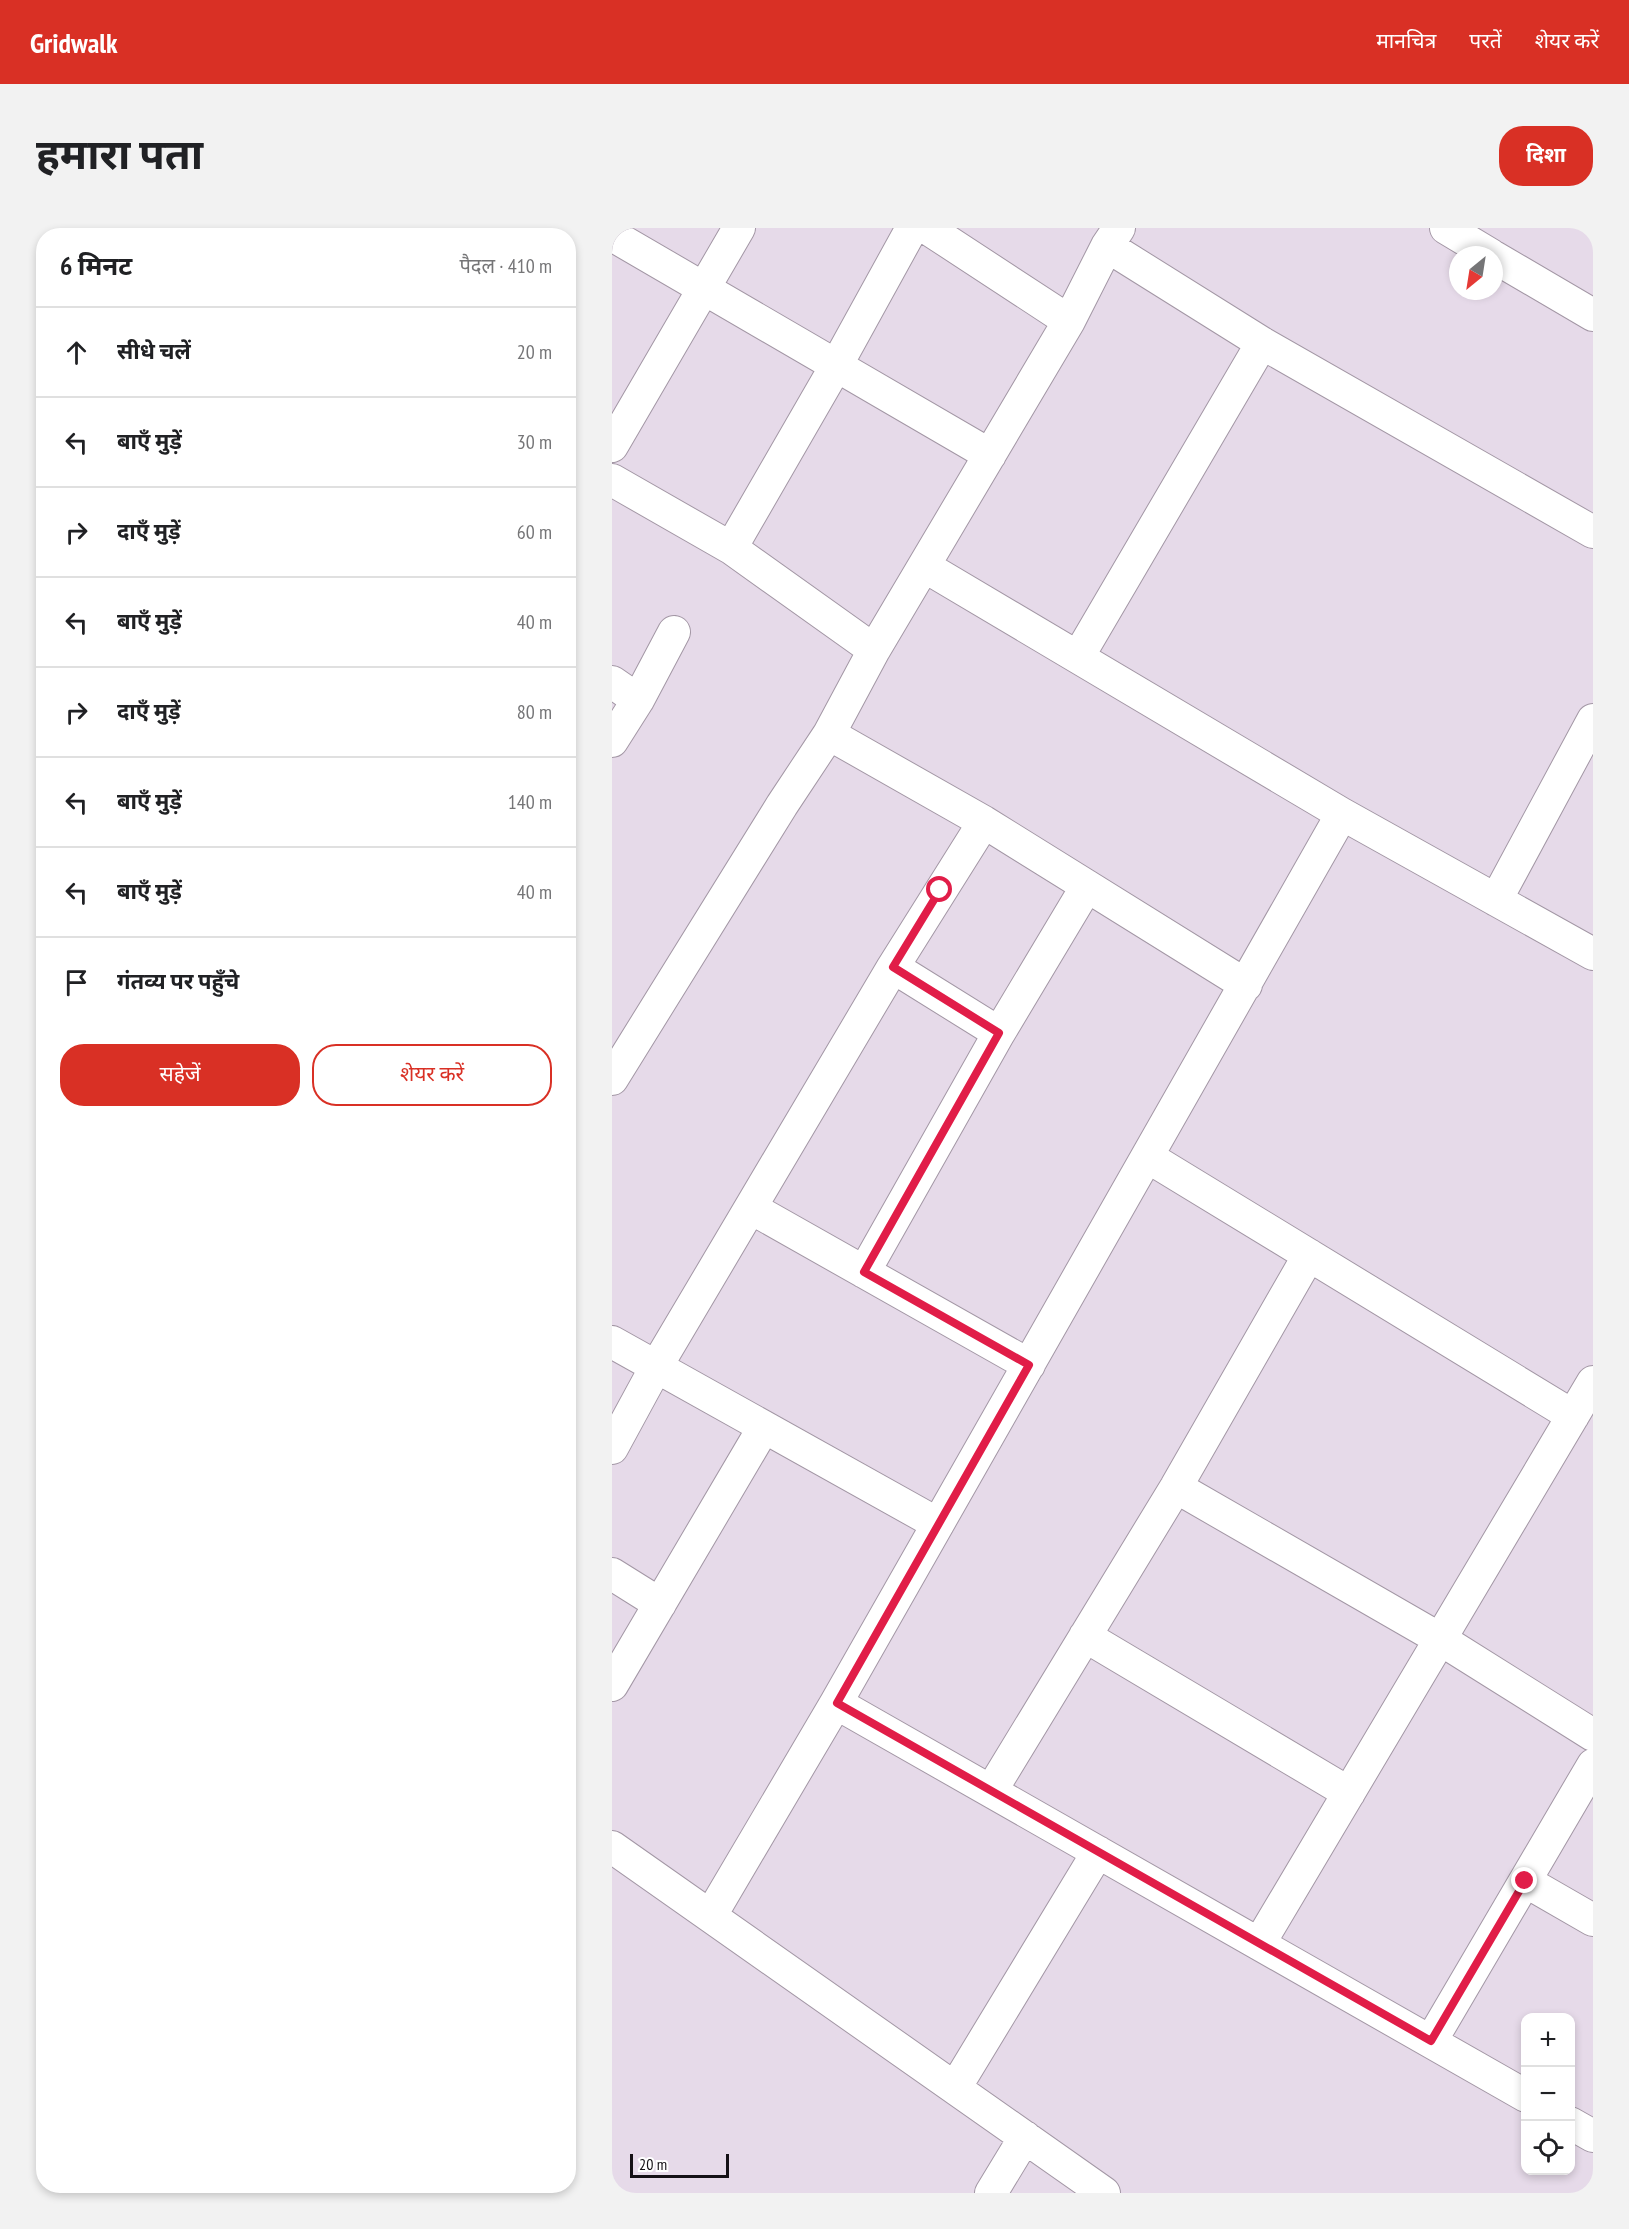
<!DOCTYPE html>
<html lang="hi">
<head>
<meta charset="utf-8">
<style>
	:root { --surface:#fff; --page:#f2f2f2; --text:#202124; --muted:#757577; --line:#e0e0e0; --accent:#d93025 }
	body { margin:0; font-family:"PT Sans Narrow","Noto Sans Devanagari",sans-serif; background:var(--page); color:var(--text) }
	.controls { position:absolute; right:18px; bottom:18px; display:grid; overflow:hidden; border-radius:12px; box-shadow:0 3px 9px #0003 }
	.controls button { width:54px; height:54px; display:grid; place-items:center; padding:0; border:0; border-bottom:2px solid var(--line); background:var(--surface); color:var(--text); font:30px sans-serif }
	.compass { position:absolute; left:837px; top:18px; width:54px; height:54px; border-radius:50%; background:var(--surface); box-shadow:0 3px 9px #0003; rotate:210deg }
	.scale { position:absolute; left:18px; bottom:15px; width:99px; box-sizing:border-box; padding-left:6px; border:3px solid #151116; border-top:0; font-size:16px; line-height:21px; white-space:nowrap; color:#151116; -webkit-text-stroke:4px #fff; paint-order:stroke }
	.stop { position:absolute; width:18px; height:18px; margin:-14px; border:4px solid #e11d48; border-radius:50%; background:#fff }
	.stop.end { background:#e11d48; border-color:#fff; box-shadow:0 2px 6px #0008 }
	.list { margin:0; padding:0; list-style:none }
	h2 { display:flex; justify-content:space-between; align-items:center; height:78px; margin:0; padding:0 24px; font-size:26px }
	h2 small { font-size:20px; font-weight:400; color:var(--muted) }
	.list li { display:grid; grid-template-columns:39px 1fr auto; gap:18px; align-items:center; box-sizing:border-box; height:90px; padding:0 24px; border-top:2px solid var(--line) }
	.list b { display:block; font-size:22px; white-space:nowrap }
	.list em { font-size:20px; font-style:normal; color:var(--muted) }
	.actions { display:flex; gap:12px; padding:18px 24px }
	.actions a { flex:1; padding:14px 0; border:2px solid var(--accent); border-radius:24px; text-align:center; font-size:21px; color:var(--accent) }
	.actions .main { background:var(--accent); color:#fff }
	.icon { flex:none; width:33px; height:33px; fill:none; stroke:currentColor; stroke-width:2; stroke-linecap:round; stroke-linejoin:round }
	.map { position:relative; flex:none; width:981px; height:1965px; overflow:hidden; border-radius:24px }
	header { display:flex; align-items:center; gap:36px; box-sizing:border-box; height:84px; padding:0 30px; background:var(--accent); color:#fff }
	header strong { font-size:28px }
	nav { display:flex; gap:33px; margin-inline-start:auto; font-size:21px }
	.intro { display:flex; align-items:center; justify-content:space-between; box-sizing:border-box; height:144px; padding:0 36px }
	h1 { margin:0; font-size:42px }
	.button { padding:15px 27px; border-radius:24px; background:var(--accent); color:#fff; font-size:21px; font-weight:700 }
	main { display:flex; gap:36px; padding:0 36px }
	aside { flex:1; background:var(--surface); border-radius:24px; box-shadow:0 3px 9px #0003 }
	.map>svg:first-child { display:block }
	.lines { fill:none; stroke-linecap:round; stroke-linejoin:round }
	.street-casing { stroke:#a397a5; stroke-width:34 }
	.street { stroke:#fff; stroke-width:32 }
	.route { stroke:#e11d48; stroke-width:8 }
</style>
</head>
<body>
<header>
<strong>Gridwalk</strong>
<nav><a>मानचित्र</a><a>परतें</a><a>शेयर करें</a></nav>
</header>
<div class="intro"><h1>हमारा पता</h1><a class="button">दिशा</a></div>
<main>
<aside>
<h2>6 मिनट<small>पैदल · 410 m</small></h2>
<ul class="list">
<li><svg class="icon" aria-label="ahead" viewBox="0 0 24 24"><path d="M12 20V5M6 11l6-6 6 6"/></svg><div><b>सीधे चलें</b></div><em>20 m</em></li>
<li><svg class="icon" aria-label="left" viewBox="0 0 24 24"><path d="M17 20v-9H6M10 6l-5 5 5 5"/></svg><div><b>बाएँ मुड़ें</b></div><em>30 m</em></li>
<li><svg class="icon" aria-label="right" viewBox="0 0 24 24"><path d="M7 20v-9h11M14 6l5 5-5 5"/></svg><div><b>दाएँ मुड़ें</b></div><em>60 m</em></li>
<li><svg class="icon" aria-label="left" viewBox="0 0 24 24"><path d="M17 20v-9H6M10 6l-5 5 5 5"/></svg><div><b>बाएँ मुड़ें</b></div><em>40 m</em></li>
<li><svg class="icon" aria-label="right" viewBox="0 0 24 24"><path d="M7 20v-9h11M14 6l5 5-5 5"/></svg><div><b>दाएँ मुड़ें</b></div><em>80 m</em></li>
<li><svg class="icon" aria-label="left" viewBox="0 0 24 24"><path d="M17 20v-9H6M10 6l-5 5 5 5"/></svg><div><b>बाएँ मुड़ें</b></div><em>140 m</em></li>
<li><svg class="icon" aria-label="left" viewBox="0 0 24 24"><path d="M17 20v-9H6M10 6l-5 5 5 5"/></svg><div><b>बाएँ मुड़ें</b></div><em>40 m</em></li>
<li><svg class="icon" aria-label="arrive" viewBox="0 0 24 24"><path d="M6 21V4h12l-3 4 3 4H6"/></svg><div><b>गंतव्य पर पहुँचे</b></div></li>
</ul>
<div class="actions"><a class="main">सहेजें</a><a>शेयर करें</a></div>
</aside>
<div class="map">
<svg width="981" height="1965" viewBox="0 0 981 1965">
	<rect width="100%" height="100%" fill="#e6dae9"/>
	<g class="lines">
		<g class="street-casing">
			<path id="street" d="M315,0L457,93
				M834,0L879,27
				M0,7L378,227
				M495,18L650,115L981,304
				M882,29L981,87
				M0,218L127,0
				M0,252L119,320L262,422
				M119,320L224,138L300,0
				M312,338L730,586L981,726
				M466,429L650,115
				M0,454L26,472L62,404
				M217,506L372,594L634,757
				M0,513L26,472
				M884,672L981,492
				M281,739L387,805
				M0,851L170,577L217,506L262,422L457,93L495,18L507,0
				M536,929L961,1188
				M139,980L417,1137
				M252,1044L387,805L475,658
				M0,1114L326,1296
				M0,1220L44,1139L281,739L372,594
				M564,1259L828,1411L981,1507
				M0,1346L48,1376
				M473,1408L737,1565
				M0,1457L152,1199
				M224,1475L914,1868
				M379,1563L564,1259L697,1027
				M0,1619L492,1965
				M913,1653L981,1692
				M99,1687L224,1475L730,586
				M647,1716L981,1154
				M819,1813L981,1537
				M343,1860L486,1624
				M958,1895L981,1908
				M379,1965L413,1909"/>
		</g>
		<use href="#street" class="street"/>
	</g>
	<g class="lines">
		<path class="route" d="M328,662L281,739L387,805L252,1044L417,1137L225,1475L819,1813L913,1653"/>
	</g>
</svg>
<div class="controls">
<button>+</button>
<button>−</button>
<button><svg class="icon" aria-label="locate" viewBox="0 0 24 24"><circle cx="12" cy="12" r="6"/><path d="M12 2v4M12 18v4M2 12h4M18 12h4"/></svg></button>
</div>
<svg class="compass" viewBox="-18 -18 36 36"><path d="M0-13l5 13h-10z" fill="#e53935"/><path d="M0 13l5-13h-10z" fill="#757577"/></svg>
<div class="scale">20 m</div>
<div class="stop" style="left:328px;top:662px"></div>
<div class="stop end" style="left:913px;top:1653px"></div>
</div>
</main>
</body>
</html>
